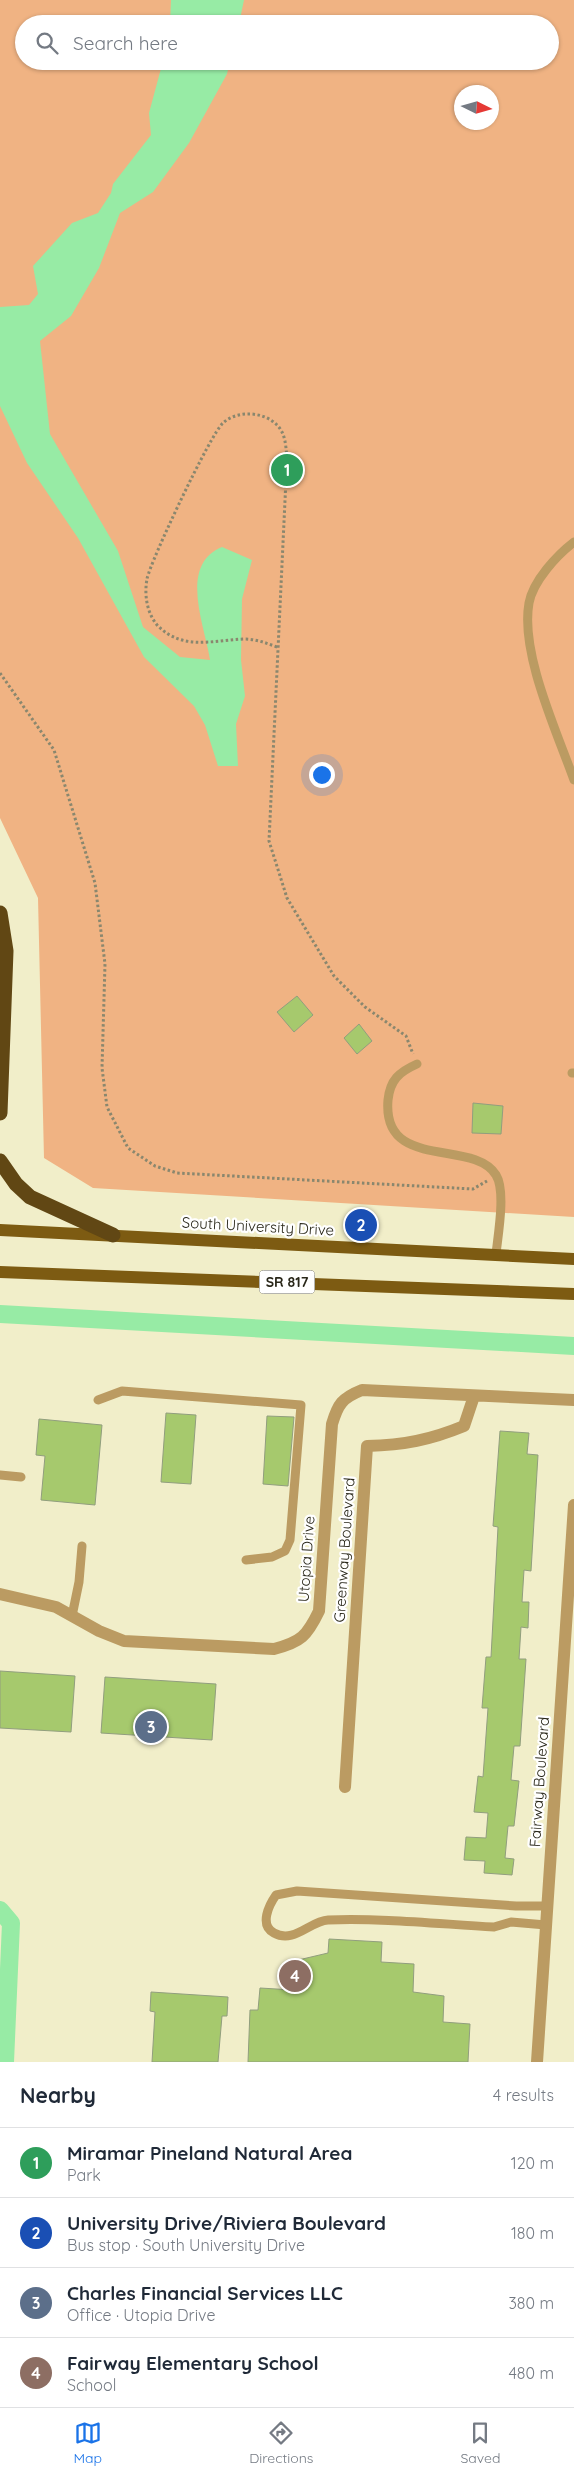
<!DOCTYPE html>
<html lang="en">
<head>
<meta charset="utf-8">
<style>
	:root { --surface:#fff; --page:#f6f6f7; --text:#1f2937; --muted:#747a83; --line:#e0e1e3; --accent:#1a73e8 }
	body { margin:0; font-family:Quicksand,sans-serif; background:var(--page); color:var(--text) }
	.compass { position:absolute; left:454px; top:85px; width:45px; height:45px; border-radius:50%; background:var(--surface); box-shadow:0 1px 4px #0004; rotate:95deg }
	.you { position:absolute; left:321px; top:774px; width:18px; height:18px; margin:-12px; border:4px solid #fff; border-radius:50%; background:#1a73e8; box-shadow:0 0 0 8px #1a73e833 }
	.badge { display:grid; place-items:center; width:32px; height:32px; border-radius:50%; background:var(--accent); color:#fff; font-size:16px; font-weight:700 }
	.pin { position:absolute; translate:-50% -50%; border:2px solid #fff; box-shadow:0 1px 5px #0006 }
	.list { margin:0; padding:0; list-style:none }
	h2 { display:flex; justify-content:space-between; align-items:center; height:65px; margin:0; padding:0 20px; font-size:21px }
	h2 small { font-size:16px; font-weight:400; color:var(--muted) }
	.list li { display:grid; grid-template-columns:32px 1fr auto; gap:15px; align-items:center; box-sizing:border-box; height:70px; padding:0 20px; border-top:1px solid var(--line) }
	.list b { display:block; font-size:19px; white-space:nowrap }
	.list p { margin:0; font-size:16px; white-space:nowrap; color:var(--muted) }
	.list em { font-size:16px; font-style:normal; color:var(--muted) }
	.icon { flex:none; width:28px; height:28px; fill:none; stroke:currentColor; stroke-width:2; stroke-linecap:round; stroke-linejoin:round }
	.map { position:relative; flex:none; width:574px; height:2062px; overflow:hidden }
	.search { position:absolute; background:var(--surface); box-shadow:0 1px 4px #0004; left:15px; right:15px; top:15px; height:55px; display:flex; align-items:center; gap:12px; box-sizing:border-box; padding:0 18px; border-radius:28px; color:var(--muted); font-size:19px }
	.sheet { height:345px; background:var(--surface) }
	nav { display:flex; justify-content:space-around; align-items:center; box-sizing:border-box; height:70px; border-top:1px solid var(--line); background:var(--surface); font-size:14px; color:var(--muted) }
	nav a { display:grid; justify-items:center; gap:2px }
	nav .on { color:var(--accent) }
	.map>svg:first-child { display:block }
	.green { fill:#f0b383; fill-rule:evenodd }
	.water { fill:#97eba5 }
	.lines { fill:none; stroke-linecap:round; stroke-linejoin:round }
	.canal { stroke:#97eba5; stroke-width:18 }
	.building { fill:#a6c96d; stroke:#919e7e }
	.path { stroke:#8a876e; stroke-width:3; stroke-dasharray:2.5 2.5; stroke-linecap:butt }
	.service { stroke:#bb9b62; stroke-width:9 }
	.minor { stroke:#bb9b62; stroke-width:12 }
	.primary { stroke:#7d5b12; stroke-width:12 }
	.motorway { stroke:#614714; stroke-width:15 }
	.labels { text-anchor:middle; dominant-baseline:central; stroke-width:4.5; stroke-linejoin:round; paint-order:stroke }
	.shield { fill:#fff; stroke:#69685e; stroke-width:1 }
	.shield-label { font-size:14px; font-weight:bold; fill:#292719 }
	.street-label { font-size:15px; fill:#292719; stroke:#fff }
</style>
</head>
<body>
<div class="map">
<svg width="574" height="2062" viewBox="0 0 574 2062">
	<rect width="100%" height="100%" fill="#f1eec9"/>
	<path class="green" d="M0,0H574V1217L93,1188L44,1158L38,898L0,818ZM24,24H550V61H24ZM462,92H492V122H462Z"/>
	<path class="water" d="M171,0H244L239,24H170Z
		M163,61H230L227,74L189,143L153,192L120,213L99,268L71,316L40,341L50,434L118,551L143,627L180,657L210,660C205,626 178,565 222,547L252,560L242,599L241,660L245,696L236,724L238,766H218L205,725L194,706L144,657L78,538L27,463L0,406V307L29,305L38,294L33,266L72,223L98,213L111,193L113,184L151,135L149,113Z"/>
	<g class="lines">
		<path class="canal" d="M0,1314L574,1346
			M0,1910L11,1923L5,2062"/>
	</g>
	<path class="building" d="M297,996L313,1015L294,1032L277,1012Z
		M359,1024L372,1041L357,1054L344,1038Z
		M473,1103L503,1106L501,1134L472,1133Z
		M166,1413L196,1415L191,1484L161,1482Z
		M267,1416L294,1417L288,1486L263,1484Z
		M39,1419L102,1425L95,1505L41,1500L45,1456L36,1455Z
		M500,1431L529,1433L527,1454L538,1455L531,1571L524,1570L522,1602H529L528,1628L521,1627L519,1659H526L520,1746H514L511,1780L519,1781L514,1826H508L505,1858L514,1859L512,1875L484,1873L485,1861L464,1860L466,1837L486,1838L488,1813L474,1812L478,1776L483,1777L488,1708H482L486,1657H491L498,1527L493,1526Z
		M0,1671L75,1676L71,1732L0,1728Z
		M105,1677L216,1684L212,1740L101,1733Z
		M329,1939L382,1942L381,1962L414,1964L413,1992L444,1996L443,2022L470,2024L468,2062H248L250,2010H258L260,1988L293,1990L294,1961L328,1953Z
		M151,1992L228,1997L227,2016H222L218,2062H152L155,2012L150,2011Z"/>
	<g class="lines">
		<path class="path" d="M277,647C266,643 256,639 244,639C214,640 183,651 158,626C147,614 144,595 147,579C150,562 211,433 223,423C239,408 272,412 282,432C286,440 286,450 287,458L269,841L287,898L334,976L365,1007L406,1036L413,1054
			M0,673L54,750L95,883L105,964L102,1068L107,1107L128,1148L155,1166L177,1173L473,1189L487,1181"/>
		<path class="service" d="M574,542C557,555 533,581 529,603C520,653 557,732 574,780
			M417,1064C399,1072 390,1080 388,1100C382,1172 473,1138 496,1175C506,1191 498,1235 496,1254
			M572,1073H574
			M98,1400L122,1391L301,1405L290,1540L285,1551L272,1557L246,1560
			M0,1475L21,1477
			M72,1616L79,1582L82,1546
			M546,1925L511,1922L494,1927C439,1924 383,1918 328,1920C310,1921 294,1944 274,1933C259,1925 269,1905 276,1895L297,1891L516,1906H548"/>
		<path class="minor" d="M0,1594L56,1607L99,1631L124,1641L274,1649C301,1642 307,1636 319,1611L332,1424C338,1404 342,1398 362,1390L574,1400
			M345,1787L367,1446C404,1445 430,1440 464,1426L474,1396
			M537,2062L574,1505"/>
		<path class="primary" d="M0,1230L574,1259
			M0,1272L574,1294"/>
		<path class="motorway" d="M0,913L6,951L0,1113
			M0,1161L16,1184L30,1197L113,1235"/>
	</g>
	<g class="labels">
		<rect class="shield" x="259.5" y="1270.5" width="55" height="23" rx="4"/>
		<g class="shield-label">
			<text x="287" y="1282">SR 817</text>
		</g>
		<g class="street-label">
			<text transform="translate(258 1226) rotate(3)">South University Drive</text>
			<text transform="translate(344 1550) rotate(-86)">Greenway Boulevard</text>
			<text transform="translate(306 1559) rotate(-86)">Utopia Drive</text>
			<text transform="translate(539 1782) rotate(-86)">Fairway Boulevard</text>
		</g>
	</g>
</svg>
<svg class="compass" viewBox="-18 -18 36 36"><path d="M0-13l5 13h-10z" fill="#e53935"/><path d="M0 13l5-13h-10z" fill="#747a83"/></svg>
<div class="you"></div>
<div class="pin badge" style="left:287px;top:470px;background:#2e9e5b">1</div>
<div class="pin badge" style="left:361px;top:1225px;background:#1a4fb4">2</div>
<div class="pin badge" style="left:151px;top:1727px;background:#5c6f8a">3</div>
<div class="pin badge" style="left:295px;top:1976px;background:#8d6e63">4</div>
<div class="search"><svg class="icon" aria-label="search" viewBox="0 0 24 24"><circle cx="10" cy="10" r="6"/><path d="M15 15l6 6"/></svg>Search here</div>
</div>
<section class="sheet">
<h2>Nearby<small>4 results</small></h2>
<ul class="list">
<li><span class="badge" style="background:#2e9e5b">1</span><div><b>Miramar Pineland Natural Area</b><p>Park</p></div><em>120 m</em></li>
<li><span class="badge" style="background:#1a4fb4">2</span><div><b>University Drive/Riviera Boulevard</b><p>Bus stop · South University Drive</p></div><em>180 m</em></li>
<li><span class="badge" style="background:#5c6f8a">3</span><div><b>Charles Financial Services LLC</b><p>Office · Utopia Drive</p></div><em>380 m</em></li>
<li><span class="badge" style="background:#8d6e63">4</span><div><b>Fairway Elementary School</b><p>School</p></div><em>480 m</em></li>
</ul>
</section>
<nav>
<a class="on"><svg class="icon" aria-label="map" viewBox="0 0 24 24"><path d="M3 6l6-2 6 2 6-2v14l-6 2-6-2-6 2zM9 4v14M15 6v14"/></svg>Map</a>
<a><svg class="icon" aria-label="directions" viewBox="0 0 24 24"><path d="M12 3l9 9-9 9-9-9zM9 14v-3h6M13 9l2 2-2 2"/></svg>Directions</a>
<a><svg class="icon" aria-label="saved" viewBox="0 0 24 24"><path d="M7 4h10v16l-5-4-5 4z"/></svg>Saved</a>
</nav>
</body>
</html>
